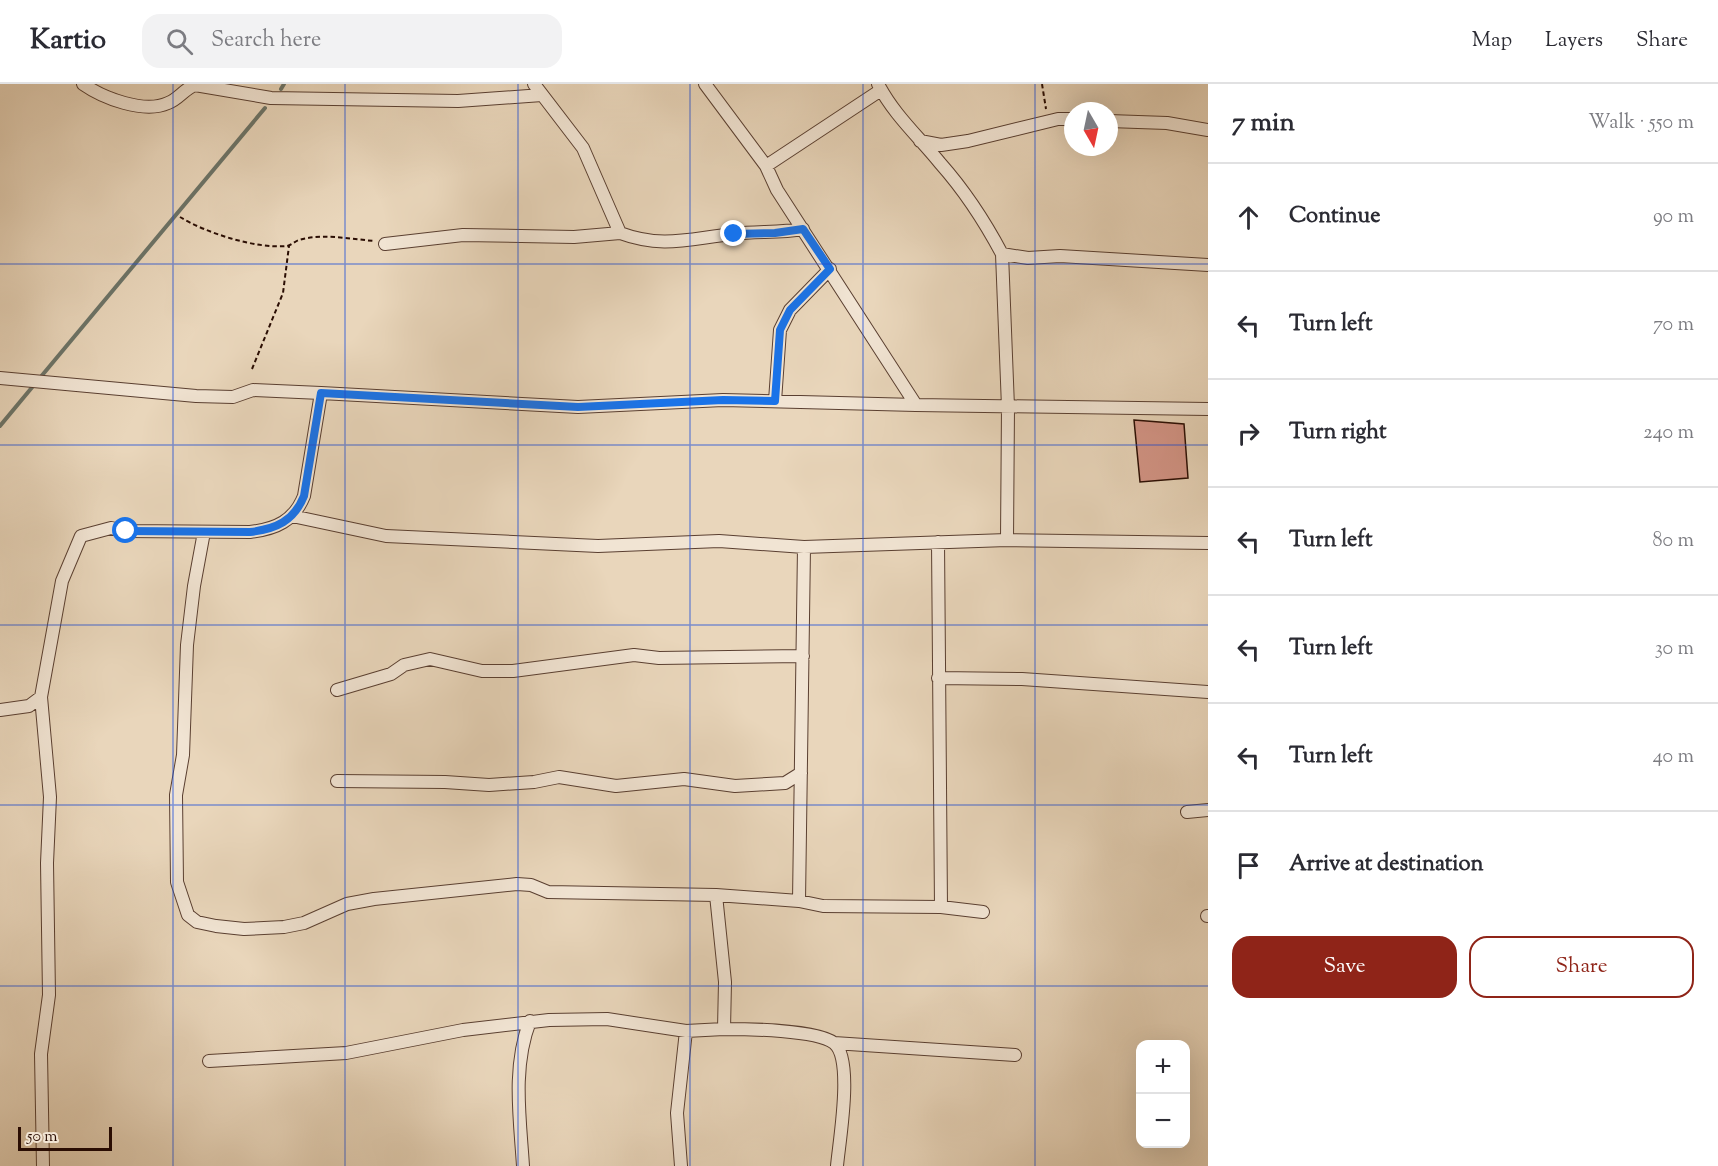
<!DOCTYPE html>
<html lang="en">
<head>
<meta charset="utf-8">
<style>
	:root { --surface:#fff; --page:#f2f2f3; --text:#2b2b33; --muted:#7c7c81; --line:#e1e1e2; --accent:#8f2418 }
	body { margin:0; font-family:"Sorts Mill Goudy",serif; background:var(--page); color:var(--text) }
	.controls { position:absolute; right:18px; bottom:18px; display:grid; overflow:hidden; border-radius:12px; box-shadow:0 6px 24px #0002 }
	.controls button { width:54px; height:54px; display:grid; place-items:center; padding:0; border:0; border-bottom:2px solid var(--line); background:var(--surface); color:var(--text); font:30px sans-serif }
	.compass { position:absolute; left:1064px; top:18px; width:54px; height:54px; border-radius:50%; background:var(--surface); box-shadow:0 6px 24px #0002; rotate:171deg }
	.scale { position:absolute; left:18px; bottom:15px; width:94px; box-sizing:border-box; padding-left:6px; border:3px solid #2a0d03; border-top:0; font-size:16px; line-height:21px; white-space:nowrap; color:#2a0d03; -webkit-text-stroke:4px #f1e4d3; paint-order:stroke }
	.stop { position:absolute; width:18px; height:18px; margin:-14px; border:4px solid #1a73e8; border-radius:50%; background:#fff }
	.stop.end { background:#1a73e8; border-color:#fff; box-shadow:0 2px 6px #0008 }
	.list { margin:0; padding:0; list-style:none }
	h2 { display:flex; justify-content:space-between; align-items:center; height:78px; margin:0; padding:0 24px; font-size:26px }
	h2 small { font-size:20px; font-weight:400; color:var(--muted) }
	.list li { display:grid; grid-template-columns:39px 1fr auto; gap:18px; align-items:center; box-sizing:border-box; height:108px; padding:0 24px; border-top:2px solid var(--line) }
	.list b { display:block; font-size:22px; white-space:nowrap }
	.list em { font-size:20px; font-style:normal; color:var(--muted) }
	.actions { display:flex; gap:12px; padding:18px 24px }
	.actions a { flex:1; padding:14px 0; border:2px solid var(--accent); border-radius:18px; text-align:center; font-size:21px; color:var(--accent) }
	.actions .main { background:var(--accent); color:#fff }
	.icon { flex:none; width:33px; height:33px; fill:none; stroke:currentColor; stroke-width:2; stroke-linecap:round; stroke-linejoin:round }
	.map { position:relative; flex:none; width:1208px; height:1082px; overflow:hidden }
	header { display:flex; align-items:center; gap:36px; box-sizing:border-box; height:84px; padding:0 30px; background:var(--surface); border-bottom:2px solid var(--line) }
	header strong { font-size:28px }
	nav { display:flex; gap:33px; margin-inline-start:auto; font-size:21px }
	.search { width:420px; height:54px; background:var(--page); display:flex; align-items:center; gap:15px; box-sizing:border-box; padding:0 21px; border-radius:18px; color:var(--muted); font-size:22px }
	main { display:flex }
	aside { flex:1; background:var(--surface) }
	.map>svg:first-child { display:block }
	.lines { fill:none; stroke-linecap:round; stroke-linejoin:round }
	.stream { stroke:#6c7468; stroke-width:4 }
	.building { fill:#d49587; stroke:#2a0d03; stroke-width:1.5 }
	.minor-casing { stroke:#5a3f31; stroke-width:14 }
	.path { stroke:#2a0d03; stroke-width:2; stroke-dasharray:4.5 3; stroke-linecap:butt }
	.minor { stroke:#f1e4d3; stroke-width:12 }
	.route { stroke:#1a73e8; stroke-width:8 }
	.grid { fill:none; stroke:#1d4ed8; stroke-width:1.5; stroke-opacity:0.55 }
</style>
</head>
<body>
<header>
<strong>Kartio</strong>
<div class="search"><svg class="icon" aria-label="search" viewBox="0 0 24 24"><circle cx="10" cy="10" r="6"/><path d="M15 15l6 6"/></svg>Search here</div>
<nav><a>Map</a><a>Layers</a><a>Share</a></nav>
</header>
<main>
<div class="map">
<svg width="1208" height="1082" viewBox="0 0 1208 1082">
	<rect width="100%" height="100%" fill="#e9d6bb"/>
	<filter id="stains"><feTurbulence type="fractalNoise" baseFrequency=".00333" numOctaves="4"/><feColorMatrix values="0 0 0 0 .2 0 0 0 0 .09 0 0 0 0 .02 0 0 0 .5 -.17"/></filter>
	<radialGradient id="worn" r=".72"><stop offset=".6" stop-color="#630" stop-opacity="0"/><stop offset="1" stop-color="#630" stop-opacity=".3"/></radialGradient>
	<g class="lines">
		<path class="stream" d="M281,5L284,0
			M39,295L265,24
			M0,342L34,301"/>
	</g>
	<path class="building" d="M1134,336L1184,340L1188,394L1140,398Z"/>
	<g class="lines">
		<g class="minor-casing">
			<path id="minor" d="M83,0C103,14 144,30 168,19C179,15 184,5 195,1L271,14L458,17L542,11
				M534,0L583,64L620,149C663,165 691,154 734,150C757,147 779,149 803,145
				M705,0L766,82L777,106L916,321
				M878,0C894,31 919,53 940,79C964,106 985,138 1002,170L1028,174L1060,172L1208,181
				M1109,37L1167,39L1208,46
				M920,57L941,61L968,57L1058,35H1073
				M766,82L881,6
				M385,160L463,151L574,153L620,149
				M1002,170L1008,323L1007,456
				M0,294L196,312L233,313L253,306L321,309
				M775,317L780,246L790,226L830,185
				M292,432L386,452L598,462L719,457L804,463L1007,456L1208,459
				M204,448L194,502L187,561L183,671L176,711L177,798L188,831L197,838L216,842L244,845L284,843L304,839L347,820L374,815L517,800L531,801L548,808L716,811L799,817
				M938,458L941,823
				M804,463L799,817L823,822L941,823L983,828
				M938,594L1022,595L1208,608
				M337,606L391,590L404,581L430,575L482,587H513L634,571L659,574L803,572
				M41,613L50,713L47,779L49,911L41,970L43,1082
				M0,626L29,622L41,613L62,497L81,452L111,444L126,447L250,448C276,445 294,437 304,412L321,309L578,323L723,316L916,321L1208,325
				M337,697L445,698L489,701L534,698L559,693L616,702L684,695L735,702L785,699L801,689
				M1187,728L1208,726
				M716,811L725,898L724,945C747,945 817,946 834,959C854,975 839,1058 837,1082
				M1207,832H1208
				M834,959L1015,971
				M209,977L346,969L463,946L549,936L607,935L686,947L724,945
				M523,1082C520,1034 512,983 530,937
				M681,1082L677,1029L686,947"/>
		</g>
		<path class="path" d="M1042,0L1046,25
			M180,133C206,149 256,165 287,162C292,161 295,157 299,156C322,149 350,155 374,157
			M252,285L283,209L289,162"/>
		<use href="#minor" class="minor"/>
	</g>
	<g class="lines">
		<path class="route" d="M126,447L250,448C276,445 294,437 304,412L321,309L578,323L723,316L775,317L780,246L790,226L830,185L803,145L775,149L734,150"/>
	</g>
	<path class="grid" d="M173,0V1082M345,0V1082M518,0V1082M690,0V1082M863,0V1082M1035,0V1082M0,180H1208M0,361H1208M0,541H1208M0,721H1208M0,902H1208"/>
	<rect width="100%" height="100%" filter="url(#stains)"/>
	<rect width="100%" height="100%" fill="url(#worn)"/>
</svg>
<div class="controls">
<button>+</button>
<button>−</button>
</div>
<svg class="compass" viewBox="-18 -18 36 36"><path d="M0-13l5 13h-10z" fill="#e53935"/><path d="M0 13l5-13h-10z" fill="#7c7c81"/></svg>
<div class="scale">50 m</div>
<div class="stop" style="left:126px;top:447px"></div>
<div class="stop end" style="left:734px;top:150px"></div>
</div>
<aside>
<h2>7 min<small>Walk · 550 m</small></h2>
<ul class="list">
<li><svg class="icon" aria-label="ahead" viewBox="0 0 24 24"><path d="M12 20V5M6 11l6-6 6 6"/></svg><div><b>Continue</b></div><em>90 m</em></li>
<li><svg class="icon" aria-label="left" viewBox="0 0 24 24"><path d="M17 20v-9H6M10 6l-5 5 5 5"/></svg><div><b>Turn left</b></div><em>70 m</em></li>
<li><svg class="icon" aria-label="right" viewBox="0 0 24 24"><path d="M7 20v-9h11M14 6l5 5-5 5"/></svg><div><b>Turn right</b></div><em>240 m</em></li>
<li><svg class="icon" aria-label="left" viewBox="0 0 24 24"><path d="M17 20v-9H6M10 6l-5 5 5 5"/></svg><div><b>Turn left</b></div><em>80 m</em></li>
<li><svg class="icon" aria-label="left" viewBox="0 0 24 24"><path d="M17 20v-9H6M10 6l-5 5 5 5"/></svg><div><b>Turn left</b></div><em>30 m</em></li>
<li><svg class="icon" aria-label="left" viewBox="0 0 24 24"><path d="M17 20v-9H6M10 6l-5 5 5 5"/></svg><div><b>Turn left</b></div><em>40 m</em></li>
<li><svg class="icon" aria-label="arrive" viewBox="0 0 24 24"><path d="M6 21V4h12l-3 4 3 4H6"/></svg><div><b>Arrive at destination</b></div></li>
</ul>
<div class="actions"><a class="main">Save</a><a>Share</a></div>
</aside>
</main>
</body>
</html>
